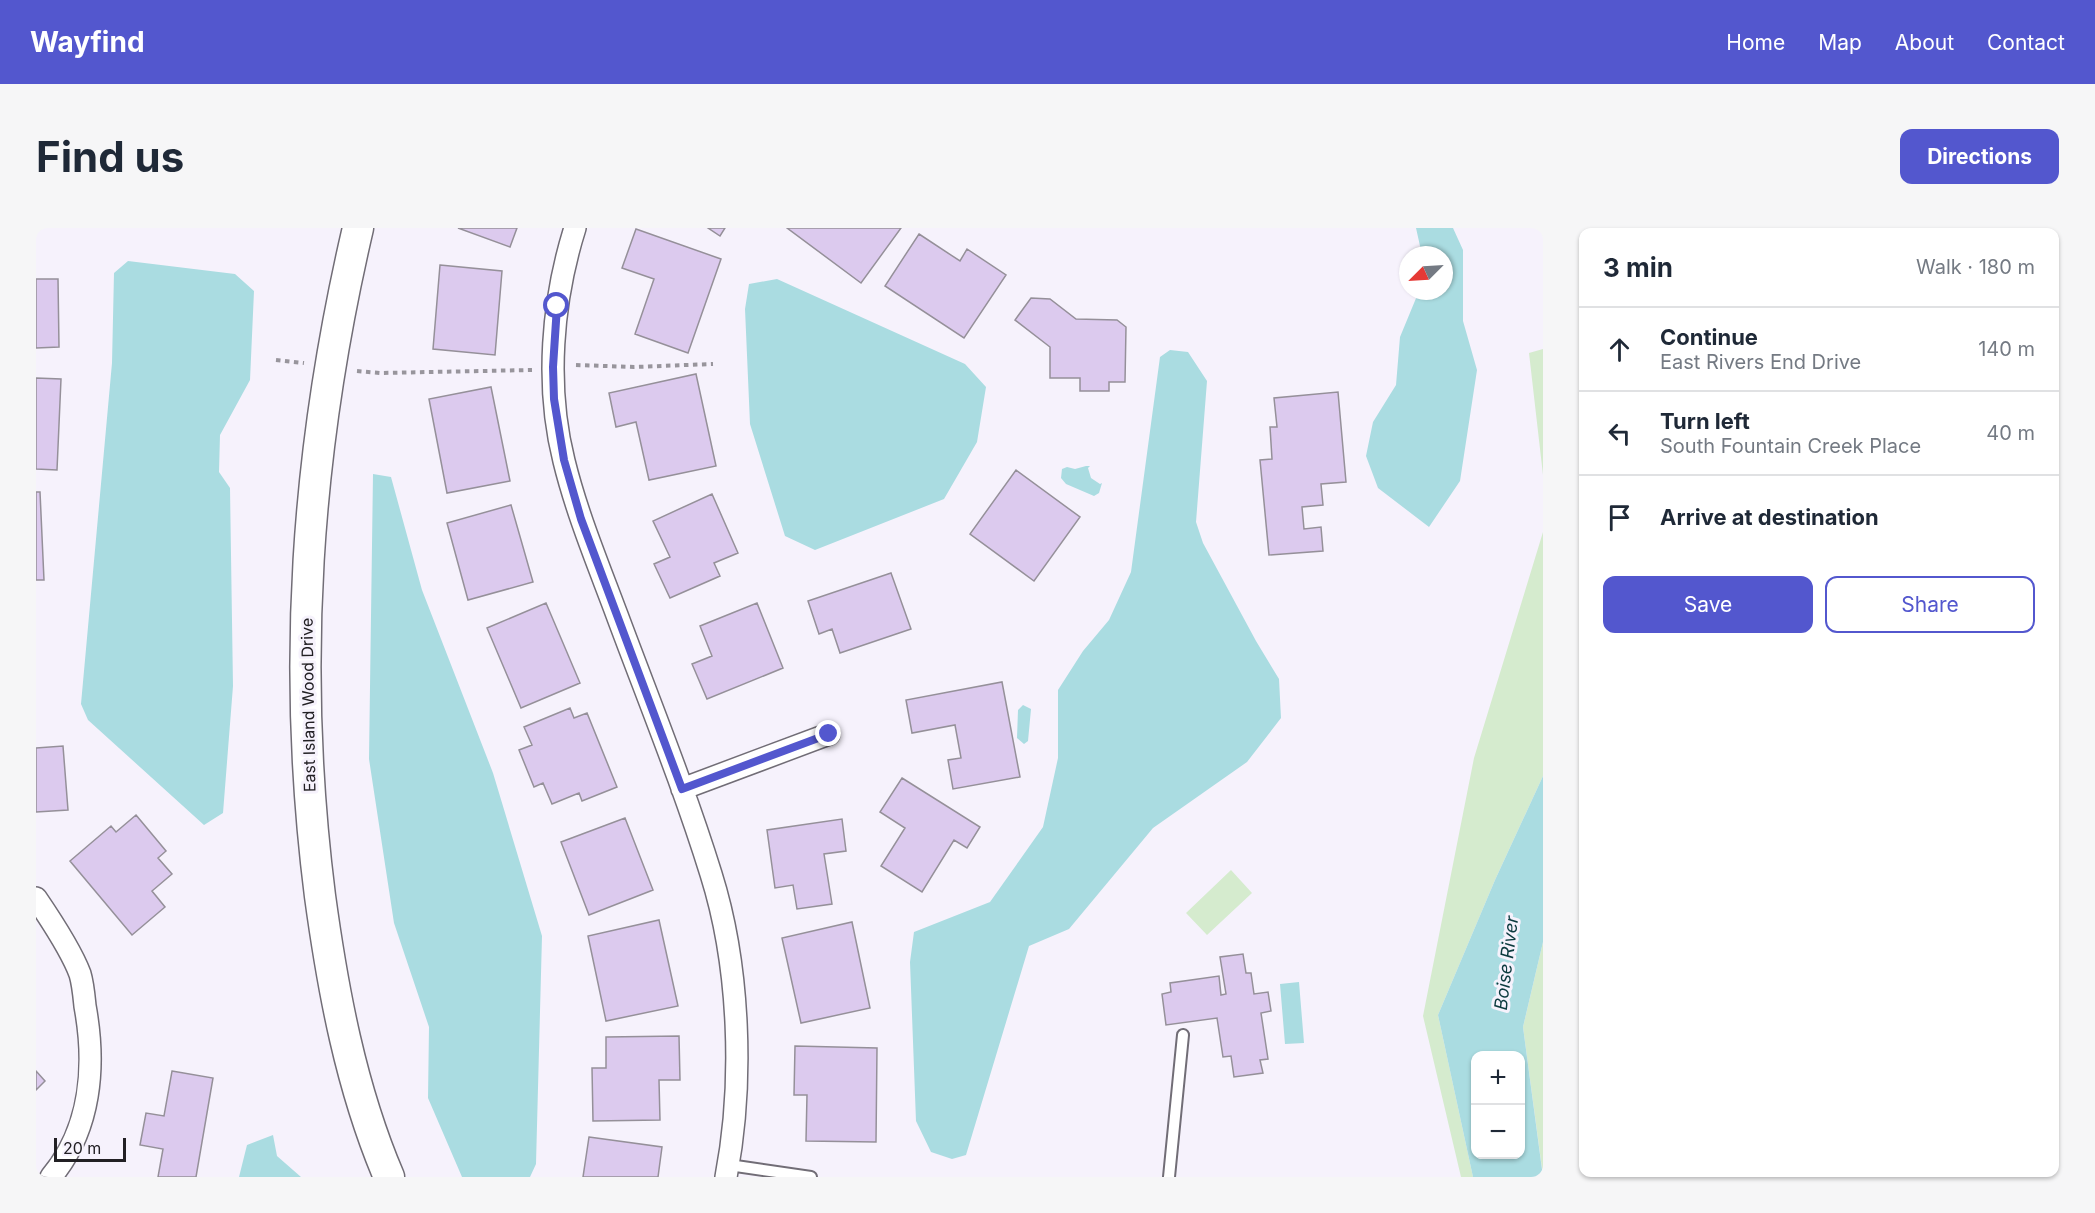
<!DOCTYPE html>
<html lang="en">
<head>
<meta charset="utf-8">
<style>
	:root { --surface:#fff; --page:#f6f6f7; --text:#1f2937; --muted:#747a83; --line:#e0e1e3; --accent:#5357ce }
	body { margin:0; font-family:Inter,sans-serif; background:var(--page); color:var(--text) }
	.controls { position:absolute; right:18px; bottom:18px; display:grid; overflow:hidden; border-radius:12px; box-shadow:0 2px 4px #0004 }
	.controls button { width:54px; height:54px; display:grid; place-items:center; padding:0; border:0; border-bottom:2px solid var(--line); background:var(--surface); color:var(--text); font:30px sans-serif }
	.compass { position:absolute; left:1363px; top:18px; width:54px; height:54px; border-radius:50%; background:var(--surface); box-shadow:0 2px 4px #0004; rotate:246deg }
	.scale { position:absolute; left:18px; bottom:15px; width:72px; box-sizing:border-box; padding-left:6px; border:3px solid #222024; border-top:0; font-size:16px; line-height:21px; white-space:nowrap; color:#222024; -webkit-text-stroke:4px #f6f2fc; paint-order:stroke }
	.stop { position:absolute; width:18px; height:18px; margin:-14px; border:4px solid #5357ce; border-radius:50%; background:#fff }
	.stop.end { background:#5357ce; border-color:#fff; box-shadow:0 2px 6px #0008 }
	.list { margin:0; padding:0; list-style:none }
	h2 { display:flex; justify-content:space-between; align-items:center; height:78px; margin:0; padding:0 24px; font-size:26px }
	h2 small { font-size:20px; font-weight:400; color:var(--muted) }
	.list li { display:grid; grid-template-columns:39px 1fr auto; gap:18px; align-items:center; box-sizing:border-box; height:84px; padding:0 24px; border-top:2px solid var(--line) }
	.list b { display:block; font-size:22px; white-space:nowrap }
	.list p { margin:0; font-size:20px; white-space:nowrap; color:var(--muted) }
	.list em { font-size:20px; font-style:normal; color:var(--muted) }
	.actions { display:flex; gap:12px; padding:18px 24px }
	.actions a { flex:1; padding:14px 0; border:2px solid var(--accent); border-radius:12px; text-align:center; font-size:21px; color:var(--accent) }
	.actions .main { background:var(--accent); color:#fff }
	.icon { flex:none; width:33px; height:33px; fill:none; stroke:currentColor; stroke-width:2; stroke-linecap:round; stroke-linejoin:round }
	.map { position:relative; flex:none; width:1507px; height:949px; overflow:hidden; border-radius:12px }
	header { display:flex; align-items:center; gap:36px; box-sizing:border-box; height:84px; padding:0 30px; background:var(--accent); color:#fff }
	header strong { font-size:28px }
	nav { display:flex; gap:33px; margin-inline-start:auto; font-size:21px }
	.intro { display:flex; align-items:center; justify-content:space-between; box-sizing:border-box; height:144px; padding:0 36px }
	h1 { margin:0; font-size:42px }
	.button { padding:15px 27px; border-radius:12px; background:var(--accent); color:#fff; font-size:21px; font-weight:700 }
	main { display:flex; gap:36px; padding:0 36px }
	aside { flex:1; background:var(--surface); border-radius:12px; box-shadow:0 2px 4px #0004 }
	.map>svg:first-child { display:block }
	.green { fill:#d5ebce }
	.water { fill:#aadce1; fill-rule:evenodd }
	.building { fill:#dccaee; stroke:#959099; stroke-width:1.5 }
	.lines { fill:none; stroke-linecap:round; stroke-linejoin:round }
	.lane-casing { stroke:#716d76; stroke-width:14 }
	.street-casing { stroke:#716d76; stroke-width:24 }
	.secondary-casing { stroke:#716d76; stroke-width:33 }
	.path { stroke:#98959c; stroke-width:4; stroke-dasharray:4.5 4.5; stroke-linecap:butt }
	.lane { stroke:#fff; stroke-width:10 }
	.street { stroke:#fff; stroke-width:21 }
	.secondary { stroke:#fff; stroke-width:30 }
	.route { stroke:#5357ce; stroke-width:8 }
	.labels { text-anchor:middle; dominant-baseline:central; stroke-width:6; stroke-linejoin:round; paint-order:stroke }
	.street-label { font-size:16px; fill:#222024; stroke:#f6f2fc }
	.water-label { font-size:18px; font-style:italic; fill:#0c3b3f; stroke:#f6f2fc }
</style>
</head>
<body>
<header>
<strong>Wayfind</strong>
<nav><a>Home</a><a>Map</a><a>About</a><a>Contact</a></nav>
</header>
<div class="intro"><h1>Find us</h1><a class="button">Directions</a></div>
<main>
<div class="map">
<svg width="1507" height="949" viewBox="0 0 1507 949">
	<rect width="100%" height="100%" fill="#f6f2fc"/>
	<path class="green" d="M1507,121V247L1493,125Z
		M1507,304V548L1459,652L1402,787L1437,949H1425L1387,788L1438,530Z
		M1195,642L1216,665L1171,707L1150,685Z
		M1507,714V948L1487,799Z"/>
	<path class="water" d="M1380,0H1417L1427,22V93L1441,142L1424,253L1393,299L1342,260L1330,228L1337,194L1360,157L1364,109L1383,63H1408V27H1386Z
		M92,33L199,46L218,63L214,152L184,207L183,244L194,260L197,458L187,585L168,597L52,492L45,476L76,135L78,45Z
		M741,51L929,136L950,159L941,214L908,271L779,322L749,308L714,196L709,81L713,56Z
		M1134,122L1152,124L1171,153L1160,294L1167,315L1220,413L1243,451L1245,490L1211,534L1117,600L1033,701L993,718L930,927L916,931L895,924L880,893L874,734L878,704L954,674L1007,599L1022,530V462L1047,423L1073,392L1095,344L1124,129Z
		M1050,238H1054L1052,240L1055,250L1064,256L1066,255L1063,265L1058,268L1030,256L1025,250L1026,241L1031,239L1039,241Z
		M337,246L355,249L386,362L457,545L506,708L500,936L494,949H426L392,870L393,799L358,695L333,531Z
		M987,477L995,481L992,513L988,516L981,510L982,482Z
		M1507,548V714L1487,799L1507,949H1437L1402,787L1459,652ZM1440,828H1484V926H1440Z
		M1263,754L1268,815L1249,816L1244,756Z
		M237,907L241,928L265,949H203L211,917Z"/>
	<path class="building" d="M422,0H481L474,19Z
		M672,0H689L684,8Z
		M751,0H865L825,55Z
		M600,1L685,31L652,125L599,106L618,51L586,40Z
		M883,6L924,33L931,21L970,47L928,110L849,58Z
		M404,37L466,43L459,127L397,121Z
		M0,51H22L23,119L0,120Z
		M995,70L1014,71L1040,91L1081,92L1090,99L1089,154H1073V163H1044V150H1014V119L979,92Z
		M660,146L680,238L613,252L600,194L580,199L573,165Z
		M0,150L25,151L21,242L0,241Z
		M455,159L474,253L411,265L393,171Z
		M1302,164L1310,254L1285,256L1287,277L1266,279L1268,301L1285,299L1287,323L1233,327L1224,232L1236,231L1234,199H1241L1238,170Z
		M980,242L1044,289L998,353L934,306Z
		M0,264H4L8,352H0Z
		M676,266L702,325L678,335L684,348L634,370L618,336L634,329L617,293Z
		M475,277L497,354L432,372L411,295Z
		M855,345L875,401L804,425L796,401L783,406L772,373Z
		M510,375L544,455L485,480L451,400Z
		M721,375L747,440L671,471L656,436L676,428L664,398Z
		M966,454L984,549L917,561L912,532L925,530L919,497L876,505L870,472Z
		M534,480L538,490L551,485L581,559L546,573L543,565L516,576L507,555L498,559L483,522L496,517L488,499Z
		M27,518L32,582L0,584V520Z
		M866,550L944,599L931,620L918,612L886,664L845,638L869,600L844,584Z
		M100,587L130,623L122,630L136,646L116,663L129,679L96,707L34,633L75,598L80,604Z
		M589,590L617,662L553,687L525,614Z
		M806,591L810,623L788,626L796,676L761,681L757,657L739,660L731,602Z
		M623,692L642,778L570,793L552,708Z
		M816,694L834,780L765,795L746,710Z
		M1207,726L1210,745H1215L1218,766L1232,764L1235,783L1225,785L1232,831L1224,832L1227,845L1198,849L1195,828L1187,829L1181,790L1130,797L1126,766L1135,764L1134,755L1183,748L1185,767L1190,766L1184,729Z
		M643,808L644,852H623L624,892L557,893L556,840H570V809Z
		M759,818L841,820L840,914L770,913L771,867H758Z
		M0,843L9,853L0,862Z
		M136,843L177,850L160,949H122L127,921L104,917L110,885L128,888Z
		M553,909L626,919L622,949H547Z"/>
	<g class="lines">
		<g class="lane-casing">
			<path id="lane" d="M693,937L775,949
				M1133,949L1147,807"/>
		</g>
		<g class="street-casing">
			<path id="street" d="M539,0C516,73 509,158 528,233C541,286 562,336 581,387C613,473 648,559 675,646C704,738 708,855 690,949
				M646,561L793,506
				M0,670C15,692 35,722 44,746C47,756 48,768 49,778C60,838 55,901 15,949"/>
		</g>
		<g class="secondary-casing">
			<path id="secondary" d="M322,0C270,223 255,440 284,668C297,763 315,860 353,949"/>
		</g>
		<path class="path" d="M240,132L268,135
			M540,137L598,139L677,136
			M321,143L344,145L496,142"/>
		<use href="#lane" class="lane"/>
		<use href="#street" class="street"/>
		<use href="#secondary" class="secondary"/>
	</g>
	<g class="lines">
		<path class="route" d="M521,78L517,139L518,171L528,232L545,291L646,561L793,506"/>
	</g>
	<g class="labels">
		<g class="street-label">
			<text transform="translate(272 477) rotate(-91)">East Island Wood Drive</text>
		</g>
		<g class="water-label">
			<text transform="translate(1470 735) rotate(-83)">Boise River</text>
		</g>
	</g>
</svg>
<div class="controls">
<button>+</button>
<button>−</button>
</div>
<svg class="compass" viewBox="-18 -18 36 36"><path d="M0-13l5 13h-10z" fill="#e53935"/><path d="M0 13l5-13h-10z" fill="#747a83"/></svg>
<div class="scale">20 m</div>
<div class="stop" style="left:521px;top:78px"></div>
<div class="stop end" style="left:793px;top:506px"></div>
</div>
<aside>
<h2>3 min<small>Walk · 180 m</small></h2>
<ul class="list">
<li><svg class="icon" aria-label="ahead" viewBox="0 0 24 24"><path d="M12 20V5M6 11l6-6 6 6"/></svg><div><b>Continue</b><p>East Rivers End Drive</p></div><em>140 m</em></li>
<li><svg class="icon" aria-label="left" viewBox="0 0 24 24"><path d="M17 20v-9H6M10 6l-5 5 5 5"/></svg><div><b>Turn left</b><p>South Fountain Creek Place</p></div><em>40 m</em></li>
<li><svg class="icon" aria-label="arrive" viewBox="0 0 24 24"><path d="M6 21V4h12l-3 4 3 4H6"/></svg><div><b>Arrive at destination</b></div></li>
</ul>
<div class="actions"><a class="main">Save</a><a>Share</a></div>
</aside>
</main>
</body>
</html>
